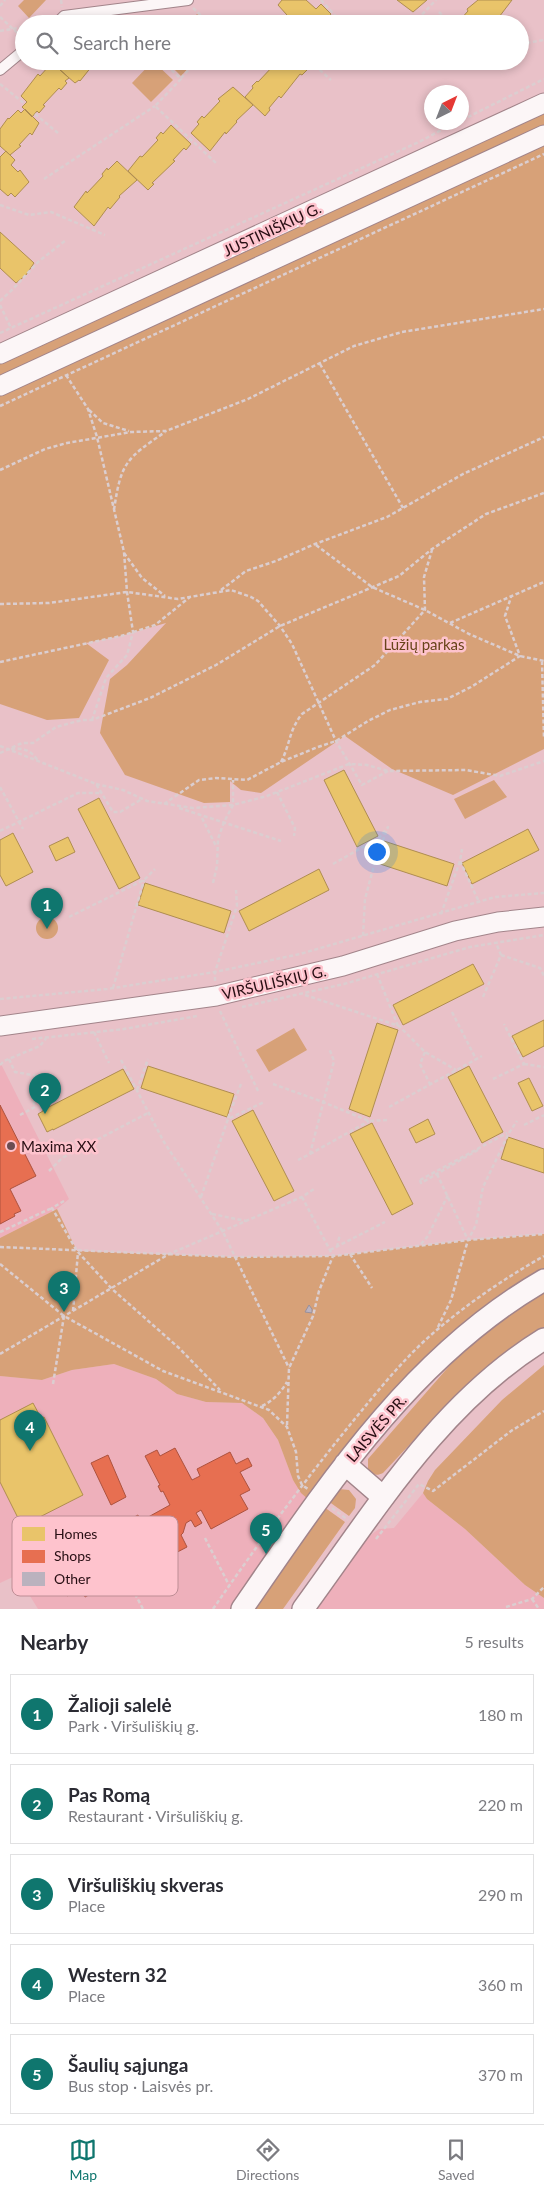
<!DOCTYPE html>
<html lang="en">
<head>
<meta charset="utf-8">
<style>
	:root { --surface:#fff; --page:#f7f7f7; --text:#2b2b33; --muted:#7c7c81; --line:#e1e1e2; --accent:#0f766e }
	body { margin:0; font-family:Lato,sans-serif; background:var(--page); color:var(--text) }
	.compass { position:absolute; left:424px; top:85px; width:45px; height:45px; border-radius:50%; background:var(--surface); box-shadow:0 2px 8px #0003; rotate:42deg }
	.you { position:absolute; left:376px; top:851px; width:18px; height:18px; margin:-12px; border:4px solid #fff; border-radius:50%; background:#1a73e8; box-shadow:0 0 0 8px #1a73e833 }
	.badge { display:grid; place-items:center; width:32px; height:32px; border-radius:50%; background:var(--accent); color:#fff; font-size:16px; font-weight:700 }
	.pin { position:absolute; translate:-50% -41px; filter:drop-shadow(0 1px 2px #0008) }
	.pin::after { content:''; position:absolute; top:26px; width:18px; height:15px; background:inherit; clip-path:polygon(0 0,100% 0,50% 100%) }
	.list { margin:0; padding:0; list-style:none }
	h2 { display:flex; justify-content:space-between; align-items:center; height:65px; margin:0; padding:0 20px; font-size:21px }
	h2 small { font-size:16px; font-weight:400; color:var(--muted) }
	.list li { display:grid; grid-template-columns:32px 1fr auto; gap:15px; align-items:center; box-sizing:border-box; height:80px; margin:0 10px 10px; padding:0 10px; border:1px solid var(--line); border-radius:0px }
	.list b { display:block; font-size:19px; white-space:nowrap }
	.list p { margin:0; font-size:16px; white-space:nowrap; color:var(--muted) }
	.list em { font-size:16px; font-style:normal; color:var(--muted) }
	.icon { flex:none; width:28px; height:28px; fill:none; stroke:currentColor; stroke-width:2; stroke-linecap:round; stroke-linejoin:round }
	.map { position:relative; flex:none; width:544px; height:1609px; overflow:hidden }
	.search { position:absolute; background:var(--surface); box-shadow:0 2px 8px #0003; left:15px; right:15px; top:15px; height:55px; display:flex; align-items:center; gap:12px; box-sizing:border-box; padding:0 18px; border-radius:28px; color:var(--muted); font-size:19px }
	.sheet { height:515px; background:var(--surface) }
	nav { display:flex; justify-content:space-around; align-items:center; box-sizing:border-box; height:70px; border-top:1px solid var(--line); background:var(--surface); font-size:14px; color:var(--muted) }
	nav a { display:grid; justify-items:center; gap:2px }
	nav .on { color:var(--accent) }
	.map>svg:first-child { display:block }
	.built { fill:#eeb0bb }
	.green { fill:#d7a178 }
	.homes { fill:#e9c46a; stroke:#af8d50 }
	.shops { fill:#e76f51; stroke:#ad523e }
	.building { fill:#bbb2be; stroke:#99909b }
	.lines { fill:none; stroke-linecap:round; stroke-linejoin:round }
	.pedestrian-casing { stroke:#a2848a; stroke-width:12 }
	.secondary-casing { stroke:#a2848a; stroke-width:21 }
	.primary-casing { stroke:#a2848a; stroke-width:24 }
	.path { stroke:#dbced0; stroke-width:2.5; stroke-dasharray:4 2.5; stroke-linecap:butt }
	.pedestrian { stroke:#fcf6f7; stroke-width:10 }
	.secondary { stroke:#fcf6f7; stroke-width:19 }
	.primary { stroke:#fcf6f7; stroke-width:21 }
	.poi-dot { fill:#6b4d52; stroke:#fec3cd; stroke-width:2 }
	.labels { text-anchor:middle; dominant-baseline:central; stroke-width:5; stroke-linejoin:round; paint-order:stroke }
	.street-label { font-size:15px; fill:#270e13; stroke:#fec3cd }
	.park-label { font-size:15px; fill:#68441a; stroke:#fec3cd }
	.poi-label { font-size:15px; fill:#270e13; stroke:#fec3cd; text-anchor:start }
	.key { fill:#fec3cd; stroke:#be8d95; stroke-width:1 }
	.key-label { font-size:14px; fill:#270e13 }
</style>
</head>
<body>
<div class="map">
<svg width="544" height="1609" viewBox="0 0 544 1609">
	<rect width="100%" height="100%" fill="#e9c1c8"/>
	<path class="built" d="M0,1062L69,1199L57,1209L0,1238Z
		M114,1364L156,1379L177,1394L206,1402L242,1403L263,1418L278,1440L293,1480L309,1500L232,1609H38L19,1578L15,1576L0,1583V1376L42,1380L72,1370Z
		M423,1493L427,1499L465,1529L525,1585L544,1598V1609H316L368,1537L379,1529L394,1528Z"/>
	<path class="green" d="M24,0H46L29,18L18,6Z
		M197,14L208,24H188Z
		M153,61L173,80L151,102L132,83Z
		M166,61H195L181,76Z
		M544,113V127L0,378V362Z
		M544,143V749L453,795L392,769L345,736L261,793L241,790L230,781V802L204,803L125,775L100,733L110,679L127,665L166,623L121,636L86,643L109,660L79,718L47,720L0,704V394Z
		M494,780L507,797L465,819L454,799Z
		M36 928a11 11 0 1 1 22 0a11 11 0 1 1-22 0Z
		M294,1028L307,1050L269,1072L256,1050Z
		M57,1209L77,1251L236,1257L333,1256L468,1240L544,1234V1270L309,1500L301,1493L293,1480L278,1440L263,1418L242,1403L206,1402L177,1394L156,1379L114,1364L72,1370L42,1380L0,1376V1238Z
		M544,1291V1328L527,1339L459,1392L383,1473C377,1476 373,1475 368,1471V1459L465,1348L496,1321Z
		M544,1365V1598L525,1585L465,1529L427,1499L423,1493L428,1481L435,1470L502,1400Z
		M339,1489L349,1490L356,1499L355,1508L349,1516L328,1501Z
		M324,1507L345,1522L283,1609H251Z"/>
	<path class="homes" d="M282,0H306L316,9L321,4L331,14L323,24H295L278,5Z
		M397,0H427L413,12Z
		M478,0H512L496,21L495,19L490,24H465L460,20L468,11L467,9Z
		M65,61H96L80,81L79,80L75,83L60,70Z
		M275,61H299L308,69L302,75L300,74L281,98L279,96L269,108L270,110L265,116L245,97L253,88L252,86L257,81L258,82L274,65L272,64Z
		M54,64L69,78L65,81L67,83L61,90L59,88L43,105L45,106L39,113L37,111L32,117L22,107L27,102L21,96L38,74L40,76L49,66L51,67Z
		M233,87L253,105L236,121L237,122L226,134L225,132L210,151L191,133L199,124L197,122L202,116L204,118L220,101L218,99Z
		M25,109L39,123L32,135L30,133L19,145L21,146L10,155L0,146V129L8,118L9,119L18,110L21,113Z
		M171,125L191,144L186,150L184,148L173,160L175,161L152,183L154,184L148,190L128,171L140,156L142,157L158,140L156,138L161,132L163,134Z
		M6,151L15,160L11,165L18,172L20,170L29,182L15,197L11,193L8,196L0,189V157Z
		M117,161L137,180L119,196L120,197L110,209L108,207L94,226L74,207L86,191L87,193L103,176L102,174L107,168L108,170Z
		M0,232L34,263L26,275L16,283L0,268Z
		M344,770L378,836L357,847L324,780Z
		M99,798L140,878L119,889L78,809Z
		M528,829L539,850L472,884L462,863Z
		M13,833L33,872L6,886L0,875V840Z
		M68,837L75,852L56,861L49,846Z
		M384,841L454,864L447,886L377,863Z
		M319,869L329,890L249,931L239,911Z
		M145,883L231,911L224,933L138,905Z
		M473,964L484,984L403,1025L393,1005Z
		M544,1020V1046L523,1057L512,1036Z
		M377,1023L398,1030L370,1117L349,1109Z
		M148,1066L234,1094L227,1117L141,1088Z
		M469,1066L503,1132L482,1143L448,1077Z
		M123,1069L134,1089L53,1130V1129L47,1132L38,1114L43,1111V1110Z
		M529,1078L543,1106L532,1111L518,1083Z
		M253,1110L294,1191L274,1201L232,1121Z
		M428,1119L435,1134L416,1143L409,1129Z
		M372,1123L413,1204L392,1215L350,1134Z
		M508,1137L544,1149V1173L501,1159Z
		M33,1403L41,1418L44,1417L83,1495L22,1526L0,1482V1420Z"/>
	<path class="shops" d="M0,1105L36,1176L10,1189L21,1211L14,1214L15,1216L0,1224Z
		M175,1448L192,1480L200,1476L197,1469L230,1452L236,1464L248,1458L252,1466L240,1472L250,1490L240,1495L248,1509L211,1529L201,1510L196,1513L202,1523L195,1527L191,1520L186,1523L183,1533L181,1535L187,1547L164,1559L163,1556L160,1558L161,1560L139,1572L137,1569L133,1571L140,1584L127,1590L121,1578L85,1597L81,1588L67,1596L48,1561L75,1545L76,1548L138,1515L141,1521L170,1505L163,1491L161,1492L158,1486L160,1485L145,1456L157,1450L160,1456Z
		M108,1455L126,1497L111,1505L91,1463Z"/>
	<path class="building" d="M309,1305L312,1309V1313L305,1312Z"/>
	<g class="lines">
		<g class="pedestrian-casing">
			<path id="pedestrian" d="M56,24L64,16L188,0
				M0,70L24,50"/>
		</g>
		<g class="secondary-casing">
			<path id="secondary" d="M0,354L544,103
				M0,386L544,135
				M0,1026L216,996L343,966L455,931L498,922L544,917"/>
		</g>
		<g class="primary-casing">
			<path id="primary" d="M345,1464L383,1497
				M242,1609C327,1486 412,1356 544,1280
				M303,1609C374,1512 440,1403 544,1339"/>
		</g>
		<path class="path" d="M61,0L62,7
			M321,0L339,20
			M0,6L5,0
			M193,8L210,24
			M439,12L451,24
			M0,17L24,39
			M120,19L124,24
			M36,24L47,21
			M335,24L339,20L342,24
			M413,24L436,0
			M0,31L24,27
			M520,44L544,40
			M162,61L181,79L155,106L216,163
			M310,61L331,80
			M370,61L372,69
			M181,78L197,61
			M0,84L25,104
			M35,114L58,133
			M462,120L544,79
			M44,179L155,106
			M0,205L29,215L51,212L105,235
			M0,301L13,289L38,262L66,240
			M0,305L11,328
			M0,333L421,141L456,122
			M320,364L403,508
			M66,375L88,409L97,437L124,552L127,592L133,632L127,655L106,678L92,720
			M0,406L544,154
			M89,410L103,423L129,431
			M0,470L45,449L67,443L131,432L166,431L248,399L354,346L402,332L544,309
			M114,510C121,462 126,459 165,432
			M316,545L372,587L425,610L469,634L520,656L544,661
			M124,553L142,578L165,596
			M221,590L246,571L276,561L315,544L387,517L463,474L544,437
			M0,604L49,603L127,592L178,599L231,590L251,597L258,601L280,626L292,644L336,741L362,785L388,771
			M450,623L544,582
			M542,661L544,739
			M0,662L121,636L155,625L190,597
			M0,746L96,784L113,812H120L142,799
			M11,749C23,747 32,751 38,761
			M0,753L22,743H33L56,727L82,720H92L150,698L216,665L280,626L399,576L432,549L486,514L544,493
			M281,762C290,745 289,730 302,714L375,665L425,610L424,577L432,550
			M96,784L123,790L147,801L193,808L233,805L267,796L349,764L367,765L388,771L466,770L500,776L544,761
			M0,787L23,829
			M277,792L295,828L294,836
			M164,804L199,780L216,778L247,780L281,762L318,747L336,741L368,721L390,710L420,702L447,699L471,687L520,656L505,616L511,597
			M179,808L281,841
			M202,818L216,846
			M0,831L78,793H102
			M460,861L479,902
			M333,864L379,838L388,827L376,858L365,899L363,936
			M213,883L217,866L218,839L224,822L233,805V780
			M441,914L460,861L462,849
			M69,917L144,880L155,869
			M501,955L540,968L544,976
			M377,974L398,1026
			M215,981V972L237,906L236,890
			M113,988L144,880
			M305,995L399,1026L425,1052L456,1070
			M483,997L501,955L496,943
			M0,999L107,989L215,972L300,954L495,897L544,893
			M242,1007L344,984L470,947L544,935
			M220,1011L259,1093
			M452,1012L476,1059
			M94,1032L109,1063
			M32,1039L124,1029L197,1016
			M425,1052L420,1064L430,1084
			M9,1059L15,1072L55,1079
			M121,1060L164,1142L223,1232L289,1368
			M524,1064L544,1067
			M0,1065L4,1061L40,1046L47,1037
			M493,1079L524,1064L504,1024
			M273,1084L323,1102L369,1121L389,1120
			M137,1090L148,1059
			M389,1107L482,1056
			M20,1115L35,1107L33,1099L36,1076
			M228,1118L241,1084
			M524,1125L544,1115
			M310,1154L369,1121
			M298,1160L310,1154L334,1061L329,1048
			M49,1171L62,1158L148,1113
			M437,1174L468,1240
			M420,1180L507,1133
			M420,1180L421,1183L478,1150
			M201,1197L228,1119L264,1102
			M64,1201L52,1208L77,1251L112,1289L179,1348L220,1390
			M212,1214L246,1221
			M0,1232L52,1208
			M421,1244L428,1236L448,1195
			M0,1247L236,1257L333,1256L468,1240L544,1234
			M337,1247L340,1234
			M330,1250L385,1222
			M350,1254L372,1288
			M0,1264L64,1316L163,1371L269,1410L287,1427L296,1452L298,1476L302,1485L308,1489
			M73,1311L78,1252
			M438,1327L451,1300L468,1240L476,1225L483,1187L509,1133L517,1121
			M0,1354L169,1254L302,1197L314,1189
			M53,1384L64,1316
			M262,1406C273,1401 281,1392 287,1382
			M287,1425L289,1368L313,1316L319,1291L333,1256L302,1197
			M332,1508L348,1520
			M205,1538L229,1585
			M376,1539L419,1484L433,1491L511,1431L544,1411
			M132,1588L143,1609
			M532,1599L539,1609
			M506,1607L532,1599L544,1587
			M213,1609C260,1541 310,1473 363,1409C386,1381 410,1352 438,1329C471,1301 507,1277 544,1256"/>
		<use href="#pedestrian" class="pedestrian"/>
		<use href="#secondary" class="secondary"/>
		<use href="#primary" class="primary"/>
	</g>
	<circle class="poi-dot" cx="11" cy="1146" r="5"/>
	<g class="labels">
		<g class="street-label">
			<text transform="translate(272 229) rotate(-25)">JUSTINIŠKIŲ G.</text>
			<text transform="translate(274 982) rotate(-13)">VIRŠULIŠKIŲ G.</text>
			<text transform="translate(376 1428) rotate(-49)">LAISVĖS PR.</text>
		</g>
		<g class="park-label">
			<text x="424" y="644">Lūžių parkas</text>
		</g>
		<g class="poi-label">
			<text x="21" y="1146">Maxima XX</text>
		</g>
	</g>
	<rect x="12" y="1516" width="166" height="80" rx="8" class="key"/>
	<rect x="22" y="1527" width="23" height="14" fill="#e9c46a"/>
	<rect x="22" y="1550" width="23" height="13" fill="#e76f51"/>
	<rect x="22" y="1572" width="23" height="14" fill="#bbb2be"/>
	<g class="key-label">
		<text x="54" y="1539">Homes</text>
		<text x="54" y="1561">Shops</text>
		<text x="54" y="1584">Other</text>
	</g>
</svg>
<svg class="compass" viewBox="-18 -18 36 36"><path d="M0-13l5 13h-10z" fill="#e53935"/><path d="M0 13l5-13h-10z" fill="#7c7c81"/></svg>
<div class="you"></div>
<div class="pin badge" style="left:47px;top:929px">1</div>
<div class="pin badge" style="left:45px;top:1114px">2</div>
<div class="pin badge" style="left:64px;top:1312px">3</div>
<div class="pin badge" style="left:30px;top:1451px">4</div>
<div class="pin badge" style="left:266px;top:1554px">5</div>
<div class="search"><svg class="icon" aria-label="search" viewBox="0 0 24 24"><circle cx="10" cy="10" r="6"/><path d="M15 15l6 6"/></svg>Search here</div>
</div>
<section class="sheet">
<h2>Nearby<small>5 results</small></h2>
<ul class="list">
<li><span class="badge">1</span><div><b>Žalioji salelė</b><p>Park · Viršuliškių g.</p></div><em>180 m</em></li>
<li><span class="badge">2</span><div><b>Pas Romą</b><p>Restaurant · Viršuliškių g.</p></div><em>220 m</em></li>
<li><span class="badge">3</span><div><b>Viršuliškių skveras</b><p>Place</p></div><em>290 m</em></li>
<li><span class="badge">4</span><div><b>Western 32</b><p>Place</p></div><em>360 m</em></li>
<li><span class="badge">5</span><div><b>Šaulių sąjunga</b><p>Bus stop · Laisvės pr.</p></div><em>370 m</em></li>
</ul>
</section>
<nav>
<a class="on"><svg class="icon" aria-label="map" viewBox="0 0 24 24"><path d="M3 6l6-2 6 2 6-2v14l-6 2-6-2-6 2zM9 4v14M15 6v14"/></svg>Map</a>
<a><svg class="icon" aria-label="directions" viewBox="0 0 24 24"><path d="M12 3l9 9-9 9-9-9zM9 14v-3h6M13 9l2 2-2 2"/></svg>Directions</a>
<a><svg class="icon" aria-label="saved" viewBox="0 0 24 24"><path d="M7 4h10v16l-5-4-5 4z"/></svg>Saved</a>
</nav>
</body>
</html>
